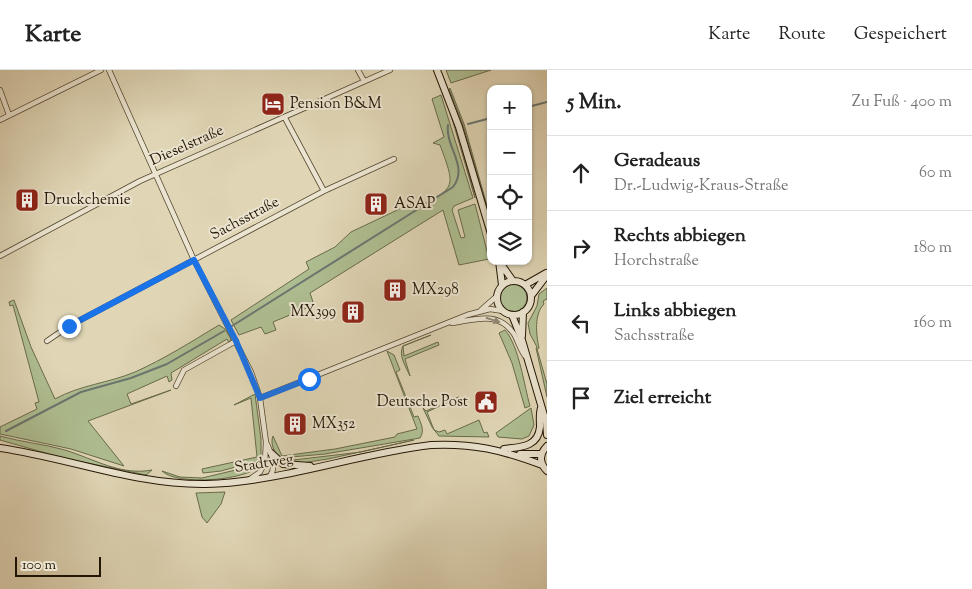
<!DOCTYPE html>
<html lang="de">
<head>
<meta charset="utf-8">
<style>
	:root { --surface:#fff; --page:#f2f2f2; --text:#222; --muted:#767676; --line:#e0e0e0 }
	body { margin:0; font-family:"Sorts Mill Goudy",serif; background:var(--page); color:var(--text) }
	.controls { position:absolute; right:15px; top:15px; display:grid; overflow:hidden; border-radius:10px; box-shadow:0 1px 4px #0004 }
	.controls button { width:45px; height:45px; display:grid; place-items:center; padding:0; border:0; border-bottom:1px solid var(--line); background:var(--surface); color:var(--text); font:25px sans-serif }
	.scale { position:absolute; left:15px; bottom:12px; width:86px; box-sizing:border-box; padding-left:5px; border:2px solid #231604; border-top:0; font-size:14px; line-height:18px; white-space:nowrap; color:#231604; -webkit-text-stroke:4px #ebe4d0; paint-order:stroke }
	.stop { position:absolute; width:15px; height:15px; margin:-11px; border:4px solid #1a73e8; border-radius:50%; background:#fff }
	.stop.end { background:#1a73e8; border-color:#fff; box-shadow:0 1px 5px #0008 }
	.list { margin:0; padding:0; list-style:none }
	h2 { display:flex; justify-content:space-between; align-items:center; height:65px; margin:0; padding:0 20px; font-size:21px }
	h2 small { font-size:16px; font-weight:400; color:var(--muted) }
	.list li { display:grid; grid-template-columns:32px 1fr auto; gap:15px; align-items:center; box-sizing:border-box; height:75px; padding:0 20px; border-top:1px solid var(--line) }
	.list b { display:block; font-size:19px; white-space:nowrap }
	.list p { margin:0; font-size:16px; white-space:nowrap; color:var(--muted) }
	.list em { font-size:16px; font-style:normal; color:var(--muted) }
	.icon { flex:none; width:28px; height:28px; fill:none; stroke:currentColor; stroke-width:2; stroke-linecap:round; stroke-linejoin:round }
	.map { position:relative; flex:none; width:547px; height:519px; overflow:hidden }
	header { display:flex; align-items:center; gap:30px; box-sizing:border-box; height:70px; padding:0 25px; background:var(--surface); border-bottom:1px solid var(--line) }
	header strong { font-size:24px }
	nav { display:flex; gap:28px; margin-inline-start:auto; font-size:18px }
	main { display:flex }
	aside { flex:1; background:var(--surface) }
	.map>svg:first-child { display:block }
	.green { fill:#aebe91; stroke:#686a4a }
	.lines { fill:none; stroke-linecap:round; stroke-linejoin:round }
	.stream { stroke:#6a7670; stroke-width:2 }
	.street-casing { stroke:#524630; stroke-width:6 }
	.secondary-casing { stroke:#231604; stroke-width:8 }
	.street { stroke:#ebe4d0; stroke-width:4.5 }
	.secondary { stroke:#ebe4d0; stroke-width:6 }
	.oneway { fill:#918774 }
	.route { stroke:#1a73e8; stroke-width:6 }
	.labels { text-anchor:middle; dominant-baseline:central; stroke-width:4; stroke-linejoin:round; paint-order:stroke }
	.poi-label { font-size:15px; fill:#231604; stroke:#ebe4d0; text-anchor:start }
	.street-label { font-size:15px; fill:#231604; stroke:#ebe4d0 }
</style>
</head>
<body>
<header>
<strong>Karte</strong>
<nav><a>Karte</a><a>Route</a><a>Gespeichert</a></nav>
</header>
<main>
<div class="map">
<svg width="547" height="519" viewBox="0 0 547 519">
	<rect width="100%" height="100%" fill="#e0d6b6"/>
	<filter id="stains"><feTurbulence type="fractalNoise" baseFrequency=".004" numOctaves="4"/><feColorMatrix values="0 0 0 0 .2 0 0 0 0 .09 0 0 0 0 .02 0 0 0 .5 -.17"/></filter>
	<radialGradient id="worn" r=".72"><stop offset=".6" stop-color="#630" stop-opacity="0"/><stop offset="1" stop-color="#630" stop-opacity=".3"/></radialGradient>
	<path class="green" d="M446,0H491L451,13Z
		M450,18L464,54L491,150L463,55L449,19Z
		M441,25L473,128L454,136L452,140L461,168L465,167L458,140L475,134L489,189L459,195L443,140L310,223L314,235L273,252L276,260L265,264L261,257L239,265L231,250L309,199L306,192L335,177L351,162L410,134L413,139C455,118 457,120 440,75L433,73L444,67L432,29Z
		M451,45L456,56L475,128Z
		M499 228a14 14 0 1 1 28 0a14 14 0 1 1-28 0Z
		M547,218V229L543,231L544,234C534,244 536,264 539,278L537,279L547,314V327L536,278L537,277L530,264L528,253L537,236L539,224Z
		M14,230L31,277L55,329C80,315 109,313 135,302C164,289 191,272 219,255L225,259L231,269L229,273L227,269L171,303L172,310L169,312L167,306L127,324L131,334L171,320L88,351L124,396L71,379L0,364V357L37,339L35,333L39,332L13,235L10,236L9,232Z
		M505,260C519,276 524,315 530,336L525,338L512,293L499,263Z
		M431,265L403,276L404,286L438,272L439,275L405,289L410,306C406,297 398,285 403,276Z
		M387,281L394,285L400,300L396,302L414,347L418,346C421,354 425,360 420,368L325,384L280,388C274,383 270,373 273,366L282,386L335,379L395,367L397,364L417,359Z
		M255,324L261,369V390L221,401L203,403L202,399L257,387L251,328L234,335Z
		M459,327L427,342L434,360L439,362L445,360L447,364L479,350L484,363L487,362L489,367L439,366L432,357L423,338L426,341Z
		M531,338L534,355L529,366L522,369L498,367L496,363Z
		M0,366C21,372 44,374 65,380C94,389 121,406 152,400L146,405L63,388L0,370Z
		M414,370L328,389L295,394L285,391L361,382Z
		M261,394C250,411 176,416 162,401L180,407L202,408Z
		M225,422L221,434L207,453L202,447L196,423Z"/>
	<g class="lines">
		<path class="stream" d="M528,37L547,32
			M468,54L491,48
			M232,256L453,117C469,96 445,77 448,55
			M6,361L81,322L131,308L167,294L224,261"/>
		<g class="street-casing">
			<path id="street" d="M109,0L194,190L251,302L260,328L266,372L265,392L260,402L250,409
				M358,0L364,11
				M0,20L9,45
				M285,48L324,121
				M0,50L101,0
				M0,186L140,111L390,0
				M481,240L497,226
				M452,253C474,250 498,240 514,264C518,271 520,279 525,286
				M47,271L69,256L324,121L394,89
				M176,316L184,300L236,271
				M260,328L467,245L490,239L503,241
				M267,374C271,383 277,397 270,406"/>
		</g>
		<g class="secondary-casing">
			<path id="secondary" d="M437,0L459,57L491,164
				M499,191L502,215
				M501,194L513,211
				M497 228a17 17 0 1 1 34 0a17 17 0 1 1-34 0Z
				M525,215L546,203
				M531,226L547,205
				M512,245L522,270L546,352L547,365
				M522,266L523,242
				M547,376C539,384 539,393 547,401
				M0,378C69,388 135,415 206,414C282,412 355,384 431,375C473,373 502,380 542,395
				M504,379C519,377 538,378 540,357C540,350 539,344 541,338
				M271,383L283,394L310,396
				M520,384H541"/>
		</g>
		<use href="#street" class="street"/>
		<use href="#secondary" class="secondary"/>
	</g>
	<defs><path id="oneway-solid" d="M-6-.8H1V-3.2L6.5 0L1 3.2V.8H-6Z" transform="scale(1.25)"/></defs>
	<use class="oneway" href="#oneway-solid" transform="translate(493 250) rotate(18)"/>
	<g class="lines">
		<path class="route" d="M69,256L194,190L236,271L260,328L309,309"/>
	</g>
	<defs>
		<g id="hotel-square" transform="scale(1.25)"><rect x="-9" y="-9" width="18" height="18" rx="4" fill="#8f2418" stroke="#ebe4d0"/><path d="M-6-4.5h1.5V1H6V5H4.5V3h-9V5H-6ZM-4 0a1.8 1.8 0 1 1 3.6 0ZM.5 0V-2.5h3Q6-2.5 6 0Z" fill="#fff"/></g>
		<g id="building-square" transform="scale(1.25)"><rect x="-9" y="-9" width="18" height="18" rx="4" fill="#8f2418" stroke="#ebe4d0"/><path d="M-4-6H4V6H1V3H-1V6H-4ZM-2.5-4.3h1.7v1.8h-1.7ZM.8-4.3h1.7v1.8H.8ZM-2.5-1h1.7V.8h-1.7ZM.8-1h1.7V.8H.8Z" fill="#fff"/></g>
		<g id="civic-square" transform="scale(1.25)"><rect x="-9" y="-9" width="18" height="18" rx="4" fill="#8f2418" stroke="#ebe4d0"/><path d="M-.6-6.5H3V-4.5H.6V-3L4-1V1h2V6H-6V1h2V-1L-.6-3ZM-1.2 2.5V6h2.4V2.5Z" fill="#fff"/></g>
	</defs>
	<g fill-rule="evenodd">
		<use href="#hotel-square" x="273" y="34"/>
		<use href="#building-square" x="27" y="130"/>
		<use href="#building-square" x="376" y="134"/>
		<use href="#building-square" x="395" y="220"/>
		<use href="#building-square" x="353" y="242"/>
		<use href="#civic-square" x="486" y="332"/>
		<use href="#building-square" x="295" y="354"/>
	</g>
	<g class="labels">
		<g class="poi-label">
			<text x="290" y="34">Pension B&amp;M</text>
			<text x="44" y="130">Druckchemie</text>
			<text x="394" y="134">ASAP</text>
			<text x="412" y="220">MX298</text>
			<text x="336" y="242" text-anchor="end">MX399</text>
			<text x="468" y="332" text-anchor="end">Deutsche Post</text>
			<text x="312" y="354">MX352</text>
		</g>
		<g class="street-label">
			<text transform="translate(187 76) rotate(-24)">Dieselstraße</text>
			<text transform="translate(245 149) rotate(-28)">Sachsstraße</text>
			<text transform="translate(264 394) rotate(-9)">Stadtweg</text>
		</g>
	</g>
	<rect width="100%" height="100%" filter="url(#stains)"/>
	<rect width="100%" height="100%" fill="url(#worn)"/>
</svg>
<div class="controls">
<button>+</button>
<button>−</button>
<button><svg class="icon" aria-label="locate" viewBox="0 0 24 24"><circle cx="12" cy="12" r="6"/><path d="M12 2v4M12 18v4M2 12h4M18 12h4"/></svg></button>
<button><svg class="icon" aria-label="layers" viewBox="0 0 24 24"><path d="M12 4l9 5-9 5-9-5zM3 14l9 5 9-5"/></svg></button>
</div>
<div class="scale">100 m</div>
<div class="stop" style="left:309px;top:309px"></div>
<div class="stop end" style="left:69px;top:256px"></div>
</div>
<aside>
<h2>5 Min.<small>Zu Fuß · 400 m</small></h2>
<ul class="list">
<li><svg class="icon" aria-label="ahead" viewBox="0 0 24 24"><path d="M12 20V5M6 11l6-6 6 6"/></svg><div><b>Geradeaus</b><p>Dr.-Ludwig-Kraus-Straße</p></div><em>60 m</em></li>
<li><svg class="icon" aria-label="right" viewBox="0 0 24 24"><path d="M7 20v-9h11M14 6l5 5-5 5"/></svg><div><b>Rechts abbiegen</b><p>Horchstraße</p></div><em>180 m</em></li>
<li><svg class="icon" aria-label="left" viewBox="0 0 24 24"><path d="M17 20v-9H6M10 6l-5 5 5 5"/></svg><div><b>Links abbiegen</b><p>Sachsstraße</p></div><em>160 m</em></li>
<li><svg class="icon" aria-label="arrive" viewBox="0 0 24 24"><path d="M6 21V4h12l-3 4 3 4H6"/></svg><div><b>Ziel erreicht</b></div></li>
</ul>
</aside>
</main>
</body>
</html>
